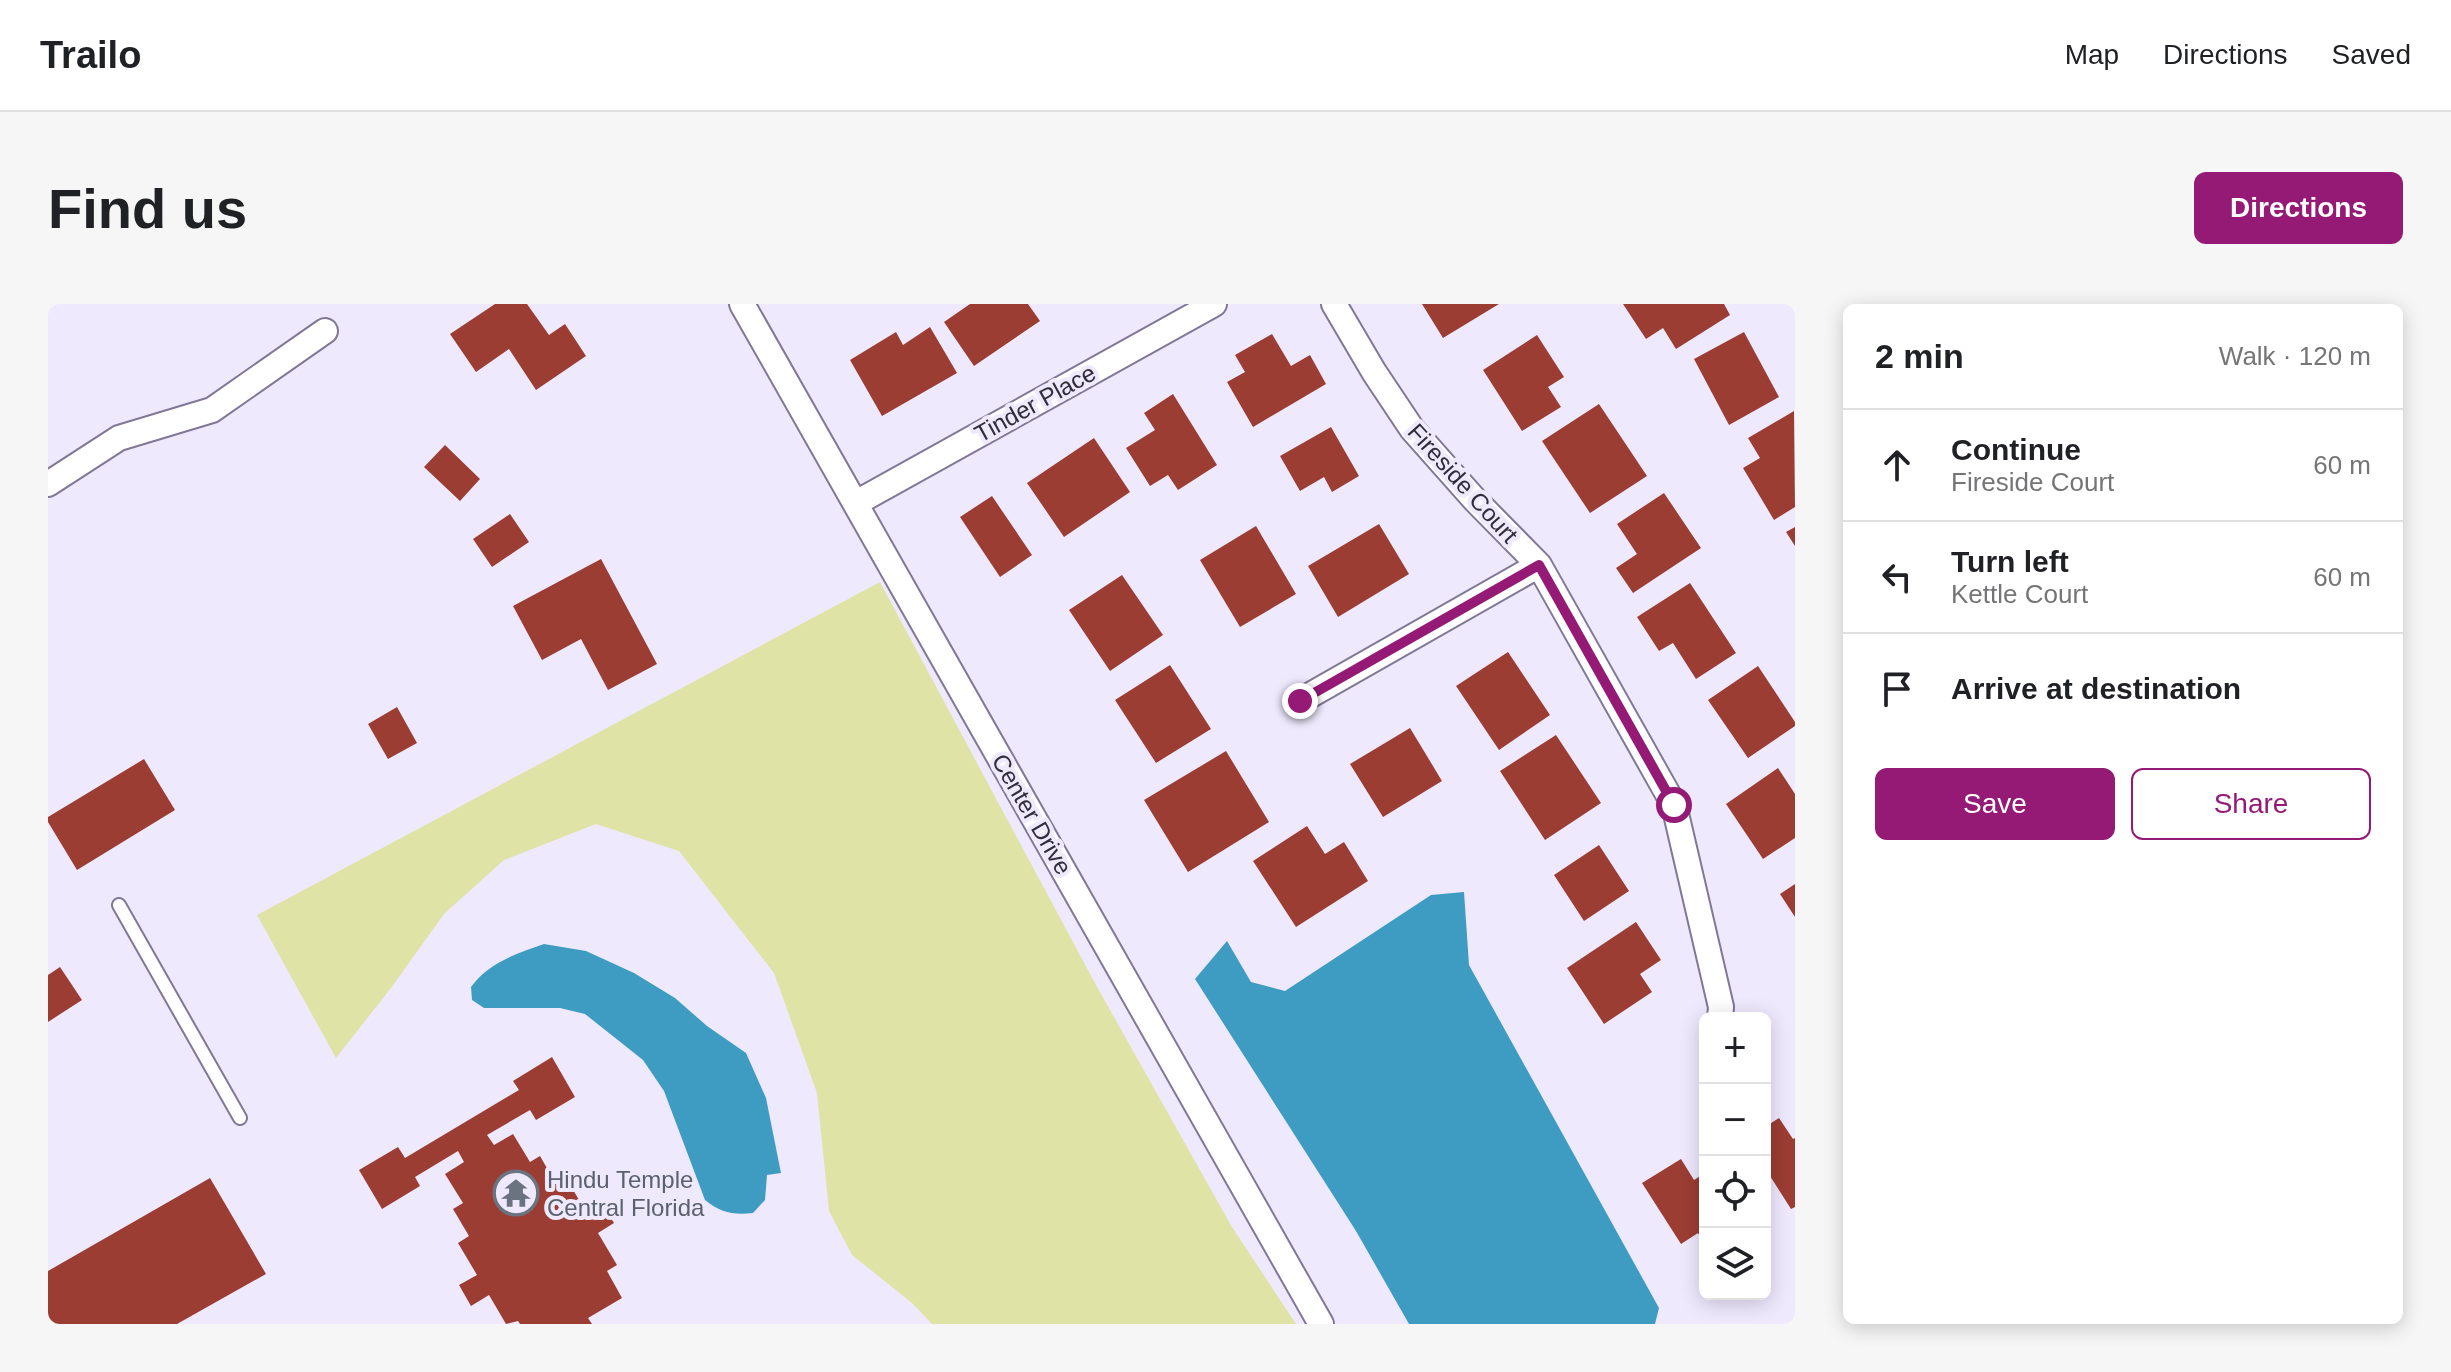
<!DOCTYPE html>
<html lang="en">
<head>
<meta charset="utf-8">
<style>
	:root { --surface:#fff; --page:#f6f6f6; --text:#202124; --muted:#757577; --line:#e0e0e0; --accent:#941a76 }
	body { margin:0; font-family:Arial,sans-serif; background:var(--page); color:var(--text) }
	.controls { position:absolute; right:24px; bottom:24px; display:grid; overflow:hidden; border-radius:12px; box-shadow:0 4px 20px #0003 }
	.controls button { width:72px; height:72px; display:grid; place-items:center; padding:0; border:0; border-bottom:2px solid var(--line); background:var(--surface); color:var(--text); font:40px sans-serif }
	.stop { position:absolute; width:24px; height:24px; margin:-18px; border:6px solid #941a76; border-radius:50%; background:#fff }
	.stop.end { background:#941a76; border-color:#fff; box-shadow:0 2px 8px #0008 }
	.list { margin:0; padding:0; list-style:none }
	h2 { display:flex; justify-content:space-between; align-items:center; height:104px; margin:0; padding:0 32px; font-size:34px }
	h2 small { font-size:26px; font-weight:400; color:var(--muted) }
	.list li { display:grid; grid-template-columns:52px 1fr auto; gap:24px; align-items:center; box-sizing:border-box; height:112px; padding:0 32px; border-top:2px solid var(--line) }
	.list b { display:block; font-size:30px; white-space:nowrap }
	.list p { margin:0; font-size:26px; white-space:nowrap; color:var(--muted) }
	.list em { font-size:26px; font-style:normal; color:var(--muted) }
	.actions { display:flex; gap:16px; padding:24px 32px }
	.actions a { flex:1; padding:18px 0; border:2px solid var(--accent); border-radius:12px; text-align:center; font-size:28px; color:var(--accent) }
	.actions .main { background:var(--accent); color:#fff }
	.icon { flex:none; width:44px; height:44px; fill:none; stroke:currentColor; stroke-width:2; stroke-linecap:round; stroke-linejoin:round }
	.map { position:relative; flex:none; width:1747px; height:1020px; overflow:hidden; border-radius:12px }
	header { display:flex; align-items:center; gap:48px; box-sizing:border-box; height:112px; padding:0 40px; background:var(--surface); border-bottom:2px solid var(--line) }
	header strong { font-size:38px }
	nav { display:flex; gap:44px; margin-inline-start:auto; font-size:28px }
	.intro { display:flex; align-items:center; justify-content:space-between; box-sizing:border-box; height:192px; padding:0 48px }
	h1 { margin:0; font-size:56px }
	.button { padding:20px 36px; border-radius:12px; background:var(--accent); color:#fff; font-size:28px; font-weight:700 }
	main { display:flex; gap:48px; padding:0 48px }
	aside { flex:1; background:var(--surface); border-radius:12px; box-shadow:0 4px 20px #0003 }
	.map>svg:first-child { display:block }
	.green { fill:#e0e3a6 }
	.water { fill:#3e9cc2 }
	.building { fill:#9c3d33 }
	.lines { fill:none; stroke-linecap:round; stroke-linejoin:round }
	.service-casing { stroke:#817796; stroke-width:16 }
	.minor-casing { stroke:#817796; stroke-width:28 }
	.service { stroke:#fff; stroke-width:12 }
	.minor { stroke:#fff; stroke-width:24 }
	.route { stroke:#941a76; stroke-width:10 }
	.labels { text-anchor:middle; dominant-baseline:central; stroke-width:8; stroke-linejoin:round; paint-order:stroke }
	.street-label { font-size:24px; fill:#312d3a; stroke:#efe9fe }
	.worship-label { font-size:24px; fill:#5b616d; stroke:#efe9fe; text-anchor:start }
</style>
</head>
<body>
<header>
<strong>Trailo</strong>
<nav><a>Map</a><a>Directions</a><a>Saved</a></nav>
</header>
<div class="intro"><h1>Find us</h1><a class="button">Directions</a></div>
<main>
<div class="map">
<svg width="1747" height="1020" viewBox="0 0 1747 1020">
	<rect width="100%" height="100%" fill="#efe9fe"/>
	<path class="green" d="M832,278L1048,681L1184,923L1248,1020H884L864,999L804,951L781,907L769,789L726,669L631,547L548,520L456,556L396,610L343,684L288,754L209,611Z"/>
	<path class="water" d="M1416,588L1421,661L1611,1004L1607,1020H1361L1308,927L1147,675L1179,637L1203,678L1237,687L1383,591Z
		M496,640L538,647L586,669L627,694L659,722L698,749L718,794L733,869L719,871L717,896L705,909C685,911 673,909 657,896L616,787L595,756L537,710L512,704H436L424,696L423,683C441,658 468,650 496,640Z"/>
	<path class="building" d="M447,0H479L501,31L517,20L538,52L488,86L461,45L428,68L402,30Z
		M922,0H980L992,17L926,62L896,18Z
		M1374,0H1451L1395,34Z
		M1575,0H1676L1682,11L1628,45L1615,24L1598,35Z
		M882,23L909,69L834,112L802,56L848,28L855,41Z
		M1696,28L1731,93L1681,121L1646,55Z
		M1224,30L1243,62L1262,51L1278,80L1205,123L1179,78L1197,68L1187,51Z
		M1489,31L1516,73L1500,83L1513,103L1474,127L1435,66Z
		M1125,90L1169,161L1130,186L1120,171L1102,182L1078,144L1107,126L1096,109Z
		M1551,100L1599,172L1542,209L1494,137Z
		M1746,107L1747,203L1726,216L1695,164L1712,154L1700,134Z
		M1283,123L1311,172L1284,188L1276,173L1252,187L1232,152Z
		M1046,134L1082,188L1016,233L979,179Z
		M397,141L432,175L412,197L376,163Z
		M1616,189L1653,244L1585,289L1568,264L1589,250L1569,220Z
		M944,192L984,251L952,273L912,213Z
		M462,210L481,238L444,263L425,235Z
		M1331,220L1361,270L1290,313L1260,262Z
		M1208,222L1248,290L1192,323L1152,256Z
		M1747,223V242L1738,228Z
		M553,255L609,360L560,386L533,335L494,356L465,302Z
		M1074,271L1115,331L1062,367L1021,306Z
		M1642,279L1688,349L1648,375L1625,339L1611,347L1589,313Z
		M1460,348L1502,411L1451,446L1408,382Z
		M1122,361L1163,425L1108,459L1067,396Z
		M1710,362L1747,418V422L1700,454L1660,396Z
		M349,403L369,439L340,455L320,420Z
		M1362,424L1394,477L1335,513L1302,460Z
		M1508,431L1553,499L1497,536L1452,467Z
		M1178,447L1221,518L1140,568L1096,496Z
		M96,455L127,506L29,566L0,518V513Z
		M1730,464L1747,490V534L1715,555L1678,500Z
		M1259,522L1277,550L1296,538L1320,577L1248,623L1205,557Z
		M1551,541L1581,587L1536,617L1506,571Z
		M1747,580V613L1732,590Z
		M1588,618L1613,656L1592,670L1604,688L1556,720L1519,664Z
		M12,663L34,696L0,718V671Z
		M504,753L527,793L488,816L482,806L439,831L446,841L465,830L482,858L492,852L508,880L518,874L537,906L552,897L566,919L550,929L569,961L559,967L574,994L540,1014L544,1020H472L470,1017L458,1020L441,991L423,1002L411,981L429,971L410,939L421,932L405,905L415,899L397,870L416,858L410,847L367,873L372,882L334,905L311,866L350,843L357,854L471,786L465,777Z
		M1731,814L1745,835L1747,834V903L1743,905L1717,864V823Z
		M1633,855L1646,876L1657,869V941L1650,929L1633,940L1594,879Z
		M162,874L218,970L129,1020H0V967Z"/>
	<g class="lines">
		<g class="service-casing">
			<path id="service" d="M71,601L192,814"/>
		</g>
		<g class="minor-casing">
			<path id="minor" d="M694,0L1273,1020
				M1286,0L1326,68L1364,125L1427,196L1491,261L1626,501L1673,703L1672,714
				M0,180L71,134L164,106L277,27
				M808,199L1166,0
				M1252,397L1491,261"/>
		</g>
		<use href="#service" class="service"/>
		<use href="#minor" class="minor"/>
	</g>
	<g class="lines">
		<path class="route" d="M1252,397L1491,261L1626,501"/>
	</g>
	<defs>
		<g id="temple-ring" transform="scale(2.3)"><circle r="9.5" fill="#efe9fe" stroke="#6b7280" stroke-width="1.5"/><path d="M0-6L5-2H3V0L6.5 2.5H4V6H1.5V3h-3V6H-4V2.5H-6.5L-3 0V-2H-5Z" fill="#6b7280"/></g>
	</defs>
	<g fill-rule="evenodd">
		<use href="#temple-ring" x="468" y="889"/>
	</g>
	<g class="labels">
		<g class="street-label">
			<text transform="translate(987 99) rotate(-29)">Tinder Place</text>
			<text transform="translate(1415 179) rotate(48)">Fireside Court</text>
			<text transform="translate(984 510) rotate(60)">Center Drive</text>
		</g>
		<g class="worship-label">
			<text x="499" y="875">Hindu Temple<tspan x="499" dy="28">Central Florida</tspan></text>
		</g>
	</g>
</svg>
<div class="controls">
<button>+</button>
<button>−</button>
<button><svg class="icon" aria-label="locate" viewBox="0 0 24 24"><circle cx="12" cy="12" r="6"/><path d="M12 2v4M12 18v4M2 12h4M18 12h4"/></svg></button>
<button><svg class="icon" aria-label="layers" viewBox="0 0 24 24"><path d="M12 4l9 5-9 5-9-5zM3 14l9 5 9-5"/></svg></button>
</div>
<div class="stop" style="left:1626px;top:501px"></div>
<div class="stop end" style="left:1252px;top:397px"></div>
</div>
<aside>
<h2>2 min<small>Walk · 120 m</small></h2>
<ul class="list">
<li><svg class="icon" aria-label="ahead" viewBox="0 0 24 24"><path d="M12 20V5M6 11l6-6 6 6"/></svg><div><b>Continue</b><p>Fireside Court</p></div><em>60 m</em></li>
<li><svg class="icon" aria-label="left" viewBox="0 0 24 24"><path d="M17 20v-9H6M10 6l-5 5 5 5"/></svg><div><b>Turn left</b><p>Kettle Court</p></div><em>60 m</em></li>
<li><svg class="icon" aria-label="arrive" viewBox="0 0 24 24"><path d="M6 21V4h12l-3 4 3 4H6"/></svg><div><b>Arrive at destination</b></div></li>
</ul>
<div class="actions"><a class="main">Save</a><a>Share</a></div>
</aside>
</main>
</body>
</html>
